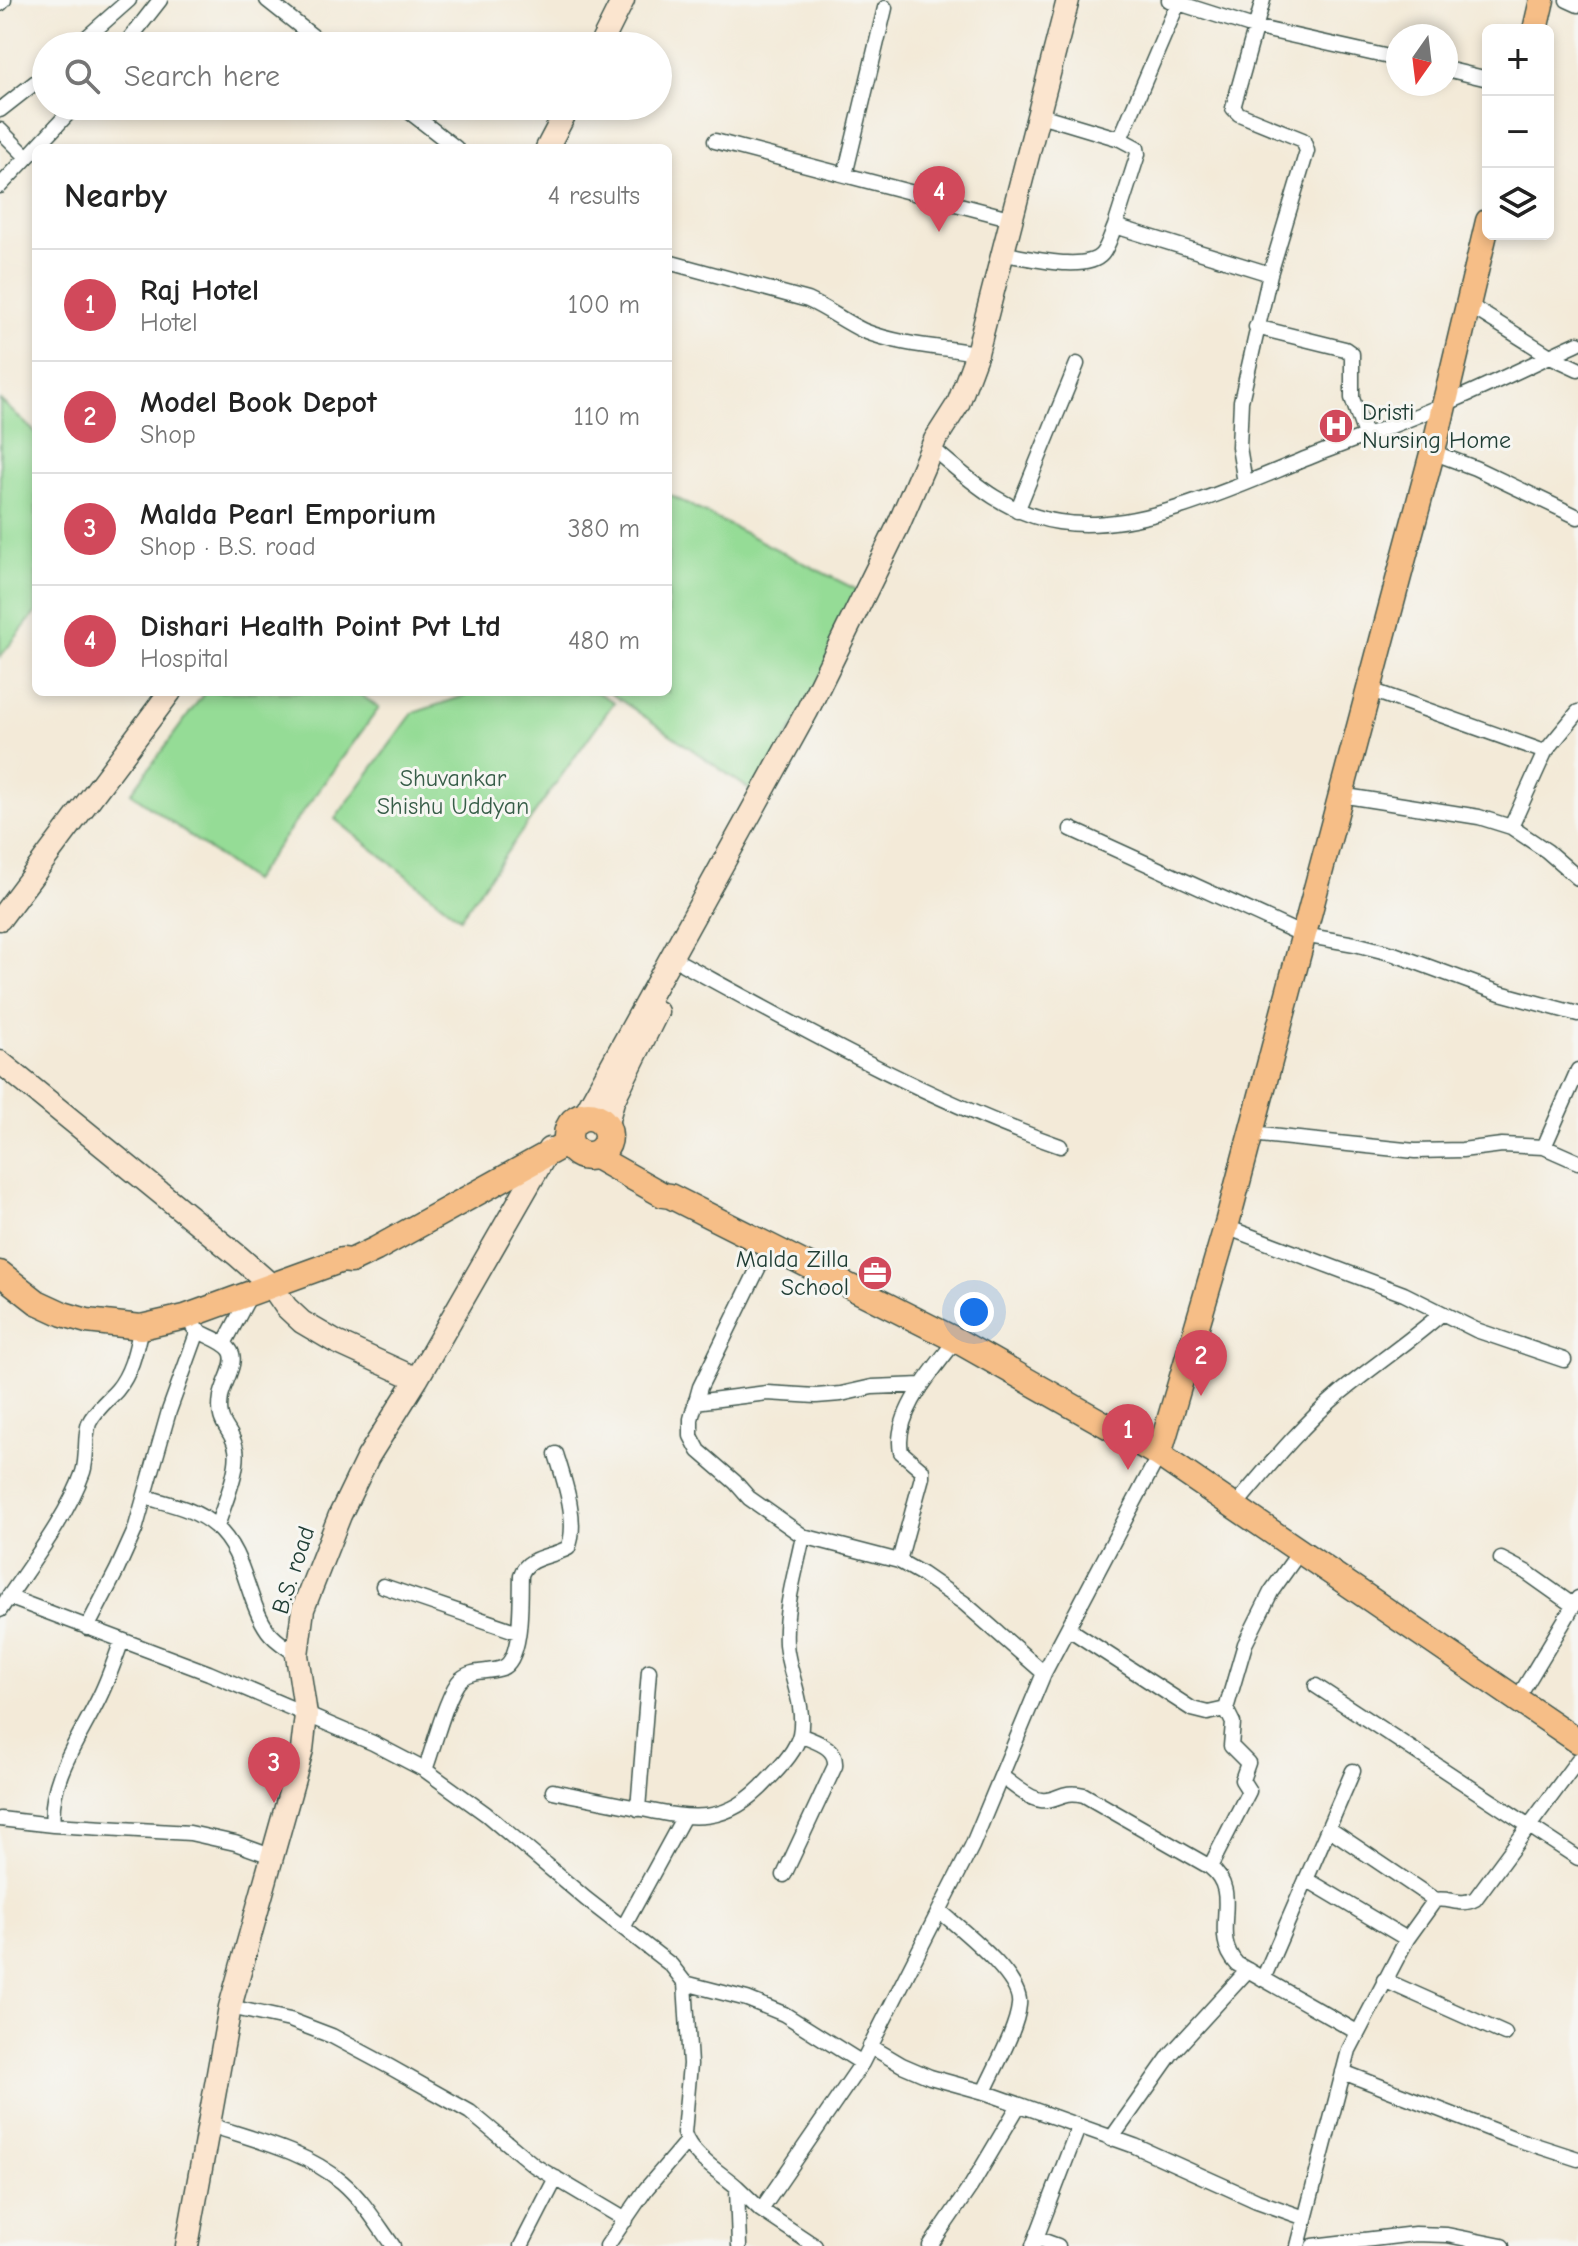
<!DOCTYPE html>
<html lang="en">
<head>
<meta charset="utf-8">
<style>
	:root { --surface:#fff; --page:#f2f2f2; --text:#222; --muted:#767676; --line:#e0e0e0; --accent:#d1495b }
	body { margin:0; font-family:"Comic Neue",sans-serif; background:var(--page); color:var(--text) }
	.controls { position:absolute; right:24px; top:24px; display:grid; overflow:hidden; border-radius:12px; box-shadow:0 4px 12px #0003 }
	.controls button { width:72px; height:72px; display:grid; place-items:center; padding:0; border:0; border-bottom:2px solid var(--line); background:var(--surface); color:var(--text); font:40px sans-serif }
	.compass { position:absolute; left:1386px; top:24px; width:72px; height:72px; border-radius:50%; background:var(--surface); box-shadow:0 4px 12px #0003; rotate:194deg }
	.you { position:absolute; left:974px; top:1312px; width:28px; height:28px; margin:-20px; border:6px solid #fff; border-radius:50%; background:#1a73e8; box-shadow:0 0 0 12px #1a73e833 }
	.badge { display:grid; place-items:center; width:52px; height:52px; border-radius:50%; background:var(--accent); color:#fff; font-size:26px; font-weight:700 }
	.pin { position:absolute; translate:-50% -66px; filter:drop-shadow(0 2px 4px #0008) }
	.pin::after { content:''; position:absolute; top:42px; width:28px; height:24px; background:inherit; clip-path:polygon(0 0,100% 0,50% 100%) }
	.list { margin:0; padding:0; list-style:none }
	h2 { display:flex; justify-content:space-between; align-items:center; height:104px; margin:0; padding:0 32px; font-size:34px }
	h2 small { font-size:26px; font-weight:400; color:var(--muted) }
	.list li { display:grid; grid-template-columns:52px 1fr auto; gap:24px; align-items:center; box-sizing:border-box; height:112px; padding:0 32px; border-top:2px solid var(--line) }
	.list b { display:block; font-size:30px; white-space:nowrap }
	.list p { margin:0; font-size:26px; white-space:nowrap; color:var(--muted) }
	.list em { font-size:26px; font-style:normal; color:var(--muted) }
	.icon { flex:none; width:44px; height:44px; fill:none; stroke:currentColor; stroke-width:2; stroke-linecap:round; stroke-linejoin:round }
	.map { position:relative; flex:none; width:1578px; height:2246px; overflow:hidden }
	.search { position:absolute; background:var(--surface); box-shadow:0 4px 12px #0003; left:32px; top:32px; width:640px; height:88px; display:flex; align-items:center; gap:20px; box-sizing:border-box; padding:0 28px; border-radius:44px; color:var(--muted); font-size:30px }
	.panel { position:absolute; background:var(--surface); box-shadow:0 4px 12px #0003; left:32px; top:144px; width:640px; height:552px; border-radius:12px }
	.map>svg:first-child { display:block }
	.green { fill:#95dc96; stroke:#5a8c65; stroke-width:2 }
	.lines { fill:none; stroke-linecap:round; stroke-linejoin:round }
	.street-casing { stroke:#3f574d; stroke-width:17 }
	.secondary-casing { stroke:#3f574d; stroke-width:25 }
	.primary-casing { stroke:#3f574d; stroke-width:27 }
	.highway-casing { stroke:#3f574d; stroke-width:31 }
	.street { stroke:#fff; stroke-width:14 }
	.secondary { stroke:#fbe5cf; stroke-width:22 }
	.primary { stroke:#f6be87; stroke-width:24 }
	.highway { stroke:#f6be87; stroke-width:28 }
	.labels { text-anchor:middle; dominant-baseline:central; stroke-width:6; stroke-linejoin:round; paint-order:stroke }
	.poi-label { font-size:24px; fill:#1f3d34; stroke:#f6f6f2; text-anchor:start }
	.park-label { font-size:24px; fill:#375d48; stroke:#f6f6f2 }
	.street-label { font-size:24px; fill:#1f3d34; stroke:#f6f6f2 }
</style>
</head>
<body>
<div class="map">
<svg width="1578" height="2246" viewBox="0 0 1578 2246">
	<rect width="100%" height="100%" fill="#f6f6f2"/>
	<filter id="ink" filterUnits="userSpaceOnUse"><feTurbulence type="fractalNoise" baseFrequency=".0125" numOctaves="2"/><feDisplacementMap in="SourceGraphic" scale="16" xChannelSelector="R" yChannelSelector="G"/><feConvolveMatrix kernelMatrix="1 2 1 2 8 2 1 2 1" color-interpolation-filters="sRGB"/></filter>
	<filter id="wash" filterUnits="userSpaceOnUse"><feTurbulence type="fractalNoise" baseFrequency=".006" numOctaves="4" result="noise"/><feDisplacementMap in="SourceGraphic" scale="32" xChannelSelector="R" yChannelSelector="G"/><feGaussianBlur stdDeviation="1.8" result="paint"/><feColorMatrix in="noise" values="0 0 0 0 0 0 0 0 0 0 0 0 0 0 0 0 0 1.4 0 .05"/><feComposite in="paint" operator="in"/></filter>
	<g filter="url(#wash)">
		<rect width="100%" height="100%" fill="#f3ead8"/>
		<path class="green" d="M0,400L36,433V612L0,657Z
			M668,494L869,596L755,793L609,692H668Z
			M205,692H357L379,708L252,881L131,793Z
			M476,692H596L614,702L460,918L335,819L413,713Z"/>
	</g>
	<g filter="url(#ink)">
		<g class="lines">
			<g class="street-casing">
				<path id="street" d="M267,0L325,46
					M1169,0L1254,27L1398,59
					M1567,0L1578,5
					M0,4L4,0
					M77,46L129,0
					M124,46L160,0
					M1446,69L1488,79
					M402,106L456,148
					M0,110L46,74
					M1040,115L1120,139L1137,148L1138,154L1115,226
					M0,130L27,157
					M1120,139L1178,3
					M715,141L1013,219
					M36,148L75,106
					M845,175L885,8
					M0,186L36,148
					M1004,254C1027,257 1086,273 1102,254C1108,247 1111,235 1115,226L1270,274
					M668,262L808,300C828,309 845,322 864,331C899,345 941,347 977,353
					M1467,304L1550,356L1578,369
					M1256,327L1345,349L1352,354V398L1365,435
					M1432,452L1475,468L1578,517
					M939,454C975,485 1010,515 1059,522C1139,535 1241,484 1315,455C1358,438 1402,423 1445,404C1490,385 1534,363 1578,343
					M1245,483L1239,447L1241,401L1270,274L1307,151L1303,140L1239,114L1233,108L1263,0
					M1017,511L1077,364
					M1368,689L1545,752L1578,712
					M1340,795L1479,817L1511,827L1547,851L1578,878
					M1511,827L1545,752
					M1071,829L1303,935L1355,944L1394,954L1500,993L1578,1014
					M683,964C806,1031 928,1100 1060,1146
					M1251,1134L1415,1151L1462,1150L1502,1145L1544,1147L1578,1162
					M1544,1147L1578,1070
					M1226,1227L1404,1294L1476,1330L1564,1360
					M769,1246L700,1387L691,1419V1436L699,1451L735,1482L749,1498L803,1536L899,1561L922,1574L964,1603L1044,1673
					M193,1327C203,1336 222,1339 230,1350C239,1362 223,1383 221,1397C216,1427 232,1427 236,1449C240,1469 223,1506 217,1527
					M224,1344L250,1295
					M695,1402L767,1393L816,1396L841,1394L872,1387L922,1385
					M146,1497C169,1504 196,1509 215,1526C246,1552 246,1600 268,1631C275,1641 288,1648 297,1655
					M1235,1506C1268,1467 1301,1426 1340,1393C1373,1366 1409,1342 1441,1314
					M1501,1559L1526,1572L1574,1606
					M899,1561L922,1477V1470L901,1452C893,1414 934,1369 956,1340
					M383,1586L518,1632
					M8,1597L209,1673L373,1743L425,1770L486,1814L586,1899L671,1965L685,1983L690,2064L684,2133C690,2155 720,2172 737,2187L739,2246
					M0,1610C28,1567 66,1520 83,1472C88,1456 84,1438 89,1423C95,1410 108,1400 117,1390C132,1372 136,1349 141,1327
					M87,1628L117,1570L135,1530L169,1411L198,1331
					M1069,1629L1192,1709L1208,1713L1226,1709L1245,1644L1271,1592L1300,1551
					M1316,1686L1578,1858
					M1518,1698L1578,1598
					M425,1770C433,1750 447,1692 461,1679C472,1669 489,1673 502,1668C524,1659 520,1595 521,1575C527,1556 552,1557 568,1548C579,1523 564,1479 556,1454
					M1002,1777C1013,1784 1027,1798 1041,1800C1057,1802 1062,1789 1084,1795L1210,1867C1244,1894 1208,1933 1237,1964L1357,2032
					M553,1791C581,1797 609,1802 637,1808C694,1820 727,1826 769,1779C781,1766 796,1751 800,1734C806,1704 788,1673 786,1644C784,1608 796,1571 803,1536
					M638,1809L649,1671
					M0,1819L53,1825L190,1833L235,1843L271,1856
					M53,1825C48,1779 80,1738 99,1698C108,1680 115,1660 122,1640
					M1328,1828L1435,1900
					M1210,1867L1249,1791L1242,1780L1248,1763L1231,1746L1233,1723L1226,1709
					M784,1875L835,1766C837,1746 815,1742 800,1735
					M1306,1879L1407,1939
					M940,1911C960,1929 1023,1977 1019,2005C1017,2029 994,2069 984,2092
					M623,1928L683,1818
					M1263,1979L1353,1771
					M1384,1980L1505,2034
					M685,1983L747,1999L784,2014L862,2063
					M230,2007L290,2020L332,2036L390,2067L470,2112L535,2166L626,2220
					M870,2046L902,2065L930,2077L984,2092L1135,2146L1257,2201L1305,2218
					M1343,2072L1513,2138L1578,2159
					M210,2125C255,2140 305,2151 342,2182C363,2200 377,2224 393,2246
					M1111,2139L1171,2054L1248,1970
					M737,2187L761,2210L815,2246
					M761,2210L862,2063L972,1846L1044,1673L1159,1455
					M1036,2238L1058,2246
					M521,2246L556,2178
					M607,2246L646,2189L686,2142
					M930,2246L971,2186L1019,2105
					M1033,2246L1078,2128
					M1298,2246L1349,2050L1407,1939L1435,1900C1450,1897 1460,1907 1475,1899L1578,1760
					M1313,2246L1415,2234L1447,2235L1502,2246"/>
			</g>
			<g class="secondary-casing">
				<path id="secondary" d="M600,46L623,0
					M547,148L569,106
					M0,919L170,692
					M0,1062L238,1256L271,1285L286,1307L302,1322L336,1342L417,1379
					M583,1117L807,711L898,526L935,440L958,404L977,353L1068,0
					M606,1127L613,1101L657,1012
					M187,2246L230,2007L302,1750L306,1715L297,1655L303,1609L340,1515L368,1457L417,1379L549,1149"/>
			</g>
			<g class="primary-casing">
				<path id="primary" d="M1535,30L1542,0
					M594,1156L663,1195L670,1196L956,1340L1159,1455L1578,1741
					M0,1273L37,1302L63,1314L87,1321L141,1327L185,1317L342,1260L351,1261L376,1249L569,1142
					M1159,1455L1226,1227L1402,565L1437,435L1488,221"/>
			</g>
			<g class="highway-casing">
				<path id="highway" d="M568 1136a20 20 0 1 1 40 0a20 20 0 1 1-40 0Z"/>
			</g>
			<use href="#street" class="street"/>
			<use href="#secondary" class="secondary"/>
			<use href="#primary" class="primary"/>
			<use href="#highway" class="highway"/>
		</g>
	</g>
	<defs>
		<g id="hospital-disc" transform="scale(1.8)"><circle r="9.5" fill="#d1495b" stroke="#f6f6f2"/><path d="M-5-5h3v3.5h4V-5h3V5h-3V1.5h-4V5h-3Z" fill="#fff"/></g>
		<g id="office-disc" transform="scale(1.8)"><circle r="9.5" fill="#d1495b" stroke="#f6f6f2"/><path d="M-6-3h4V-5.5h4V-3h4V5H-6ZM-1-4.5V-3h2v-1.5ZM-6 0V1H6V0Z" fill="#fff"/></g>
	</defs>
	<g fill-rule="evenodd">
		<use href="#hospital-disc" x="1336" y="426"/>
		<use href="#office-disc" x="875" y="1273"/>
	</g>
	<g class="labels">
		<g class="poi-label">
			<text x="1362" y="412">Dristi<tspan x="1362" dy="28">Nursing Home</tspan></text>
			<text x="849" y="1259" text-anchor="end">Malda Zilla<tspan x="849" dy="28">School</tspan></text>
		</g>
		<g class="park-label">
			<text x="453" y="778">Shuvankar<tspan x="453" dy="28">Shishu Uddyan</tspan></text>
		</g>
		<g class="street-label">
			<text transform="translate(293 1570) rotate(-72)">B.S. road</text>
		</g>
	</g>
</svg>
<div class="controls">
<button>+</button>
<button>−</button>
<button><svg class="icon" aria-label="layers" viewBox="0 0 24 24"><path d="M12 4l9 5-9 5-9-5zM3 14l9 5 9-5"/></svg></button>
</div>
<svg class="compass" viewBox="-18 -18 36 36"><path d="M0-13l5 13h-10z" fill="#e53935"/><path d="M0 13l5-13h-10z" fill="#767676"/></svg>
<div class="you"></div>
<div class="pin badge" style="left:1128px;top:1470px">1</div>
<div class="pin badge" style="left:1201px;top:1396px">2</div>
<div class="pin badge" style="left:274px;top:1803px">3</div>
<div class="pin badge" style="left:939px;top:232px">4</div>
<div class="search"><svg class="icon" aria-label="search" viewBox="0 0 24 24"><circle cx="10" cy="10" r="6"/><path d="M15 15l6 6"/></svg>Search here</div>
<section class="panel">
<h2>Nearby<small>4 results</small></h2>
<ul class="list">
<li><span class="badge">1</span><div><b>Raj Hotel</b><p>Hotel</p></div><em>100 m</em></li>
<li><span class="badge">2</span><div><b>Model Book Depot</b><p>Shop</p></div><em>110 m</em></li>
<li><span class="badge">3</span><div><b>Malda Pearl Emporium</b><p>Shop · B.S. road</p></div><em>380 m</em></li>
<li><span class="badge">4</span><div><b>Dishari Health Point Pvt Ltd</b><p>Hospital</p></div><em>480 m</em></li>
</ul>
</section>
</div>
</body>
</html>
